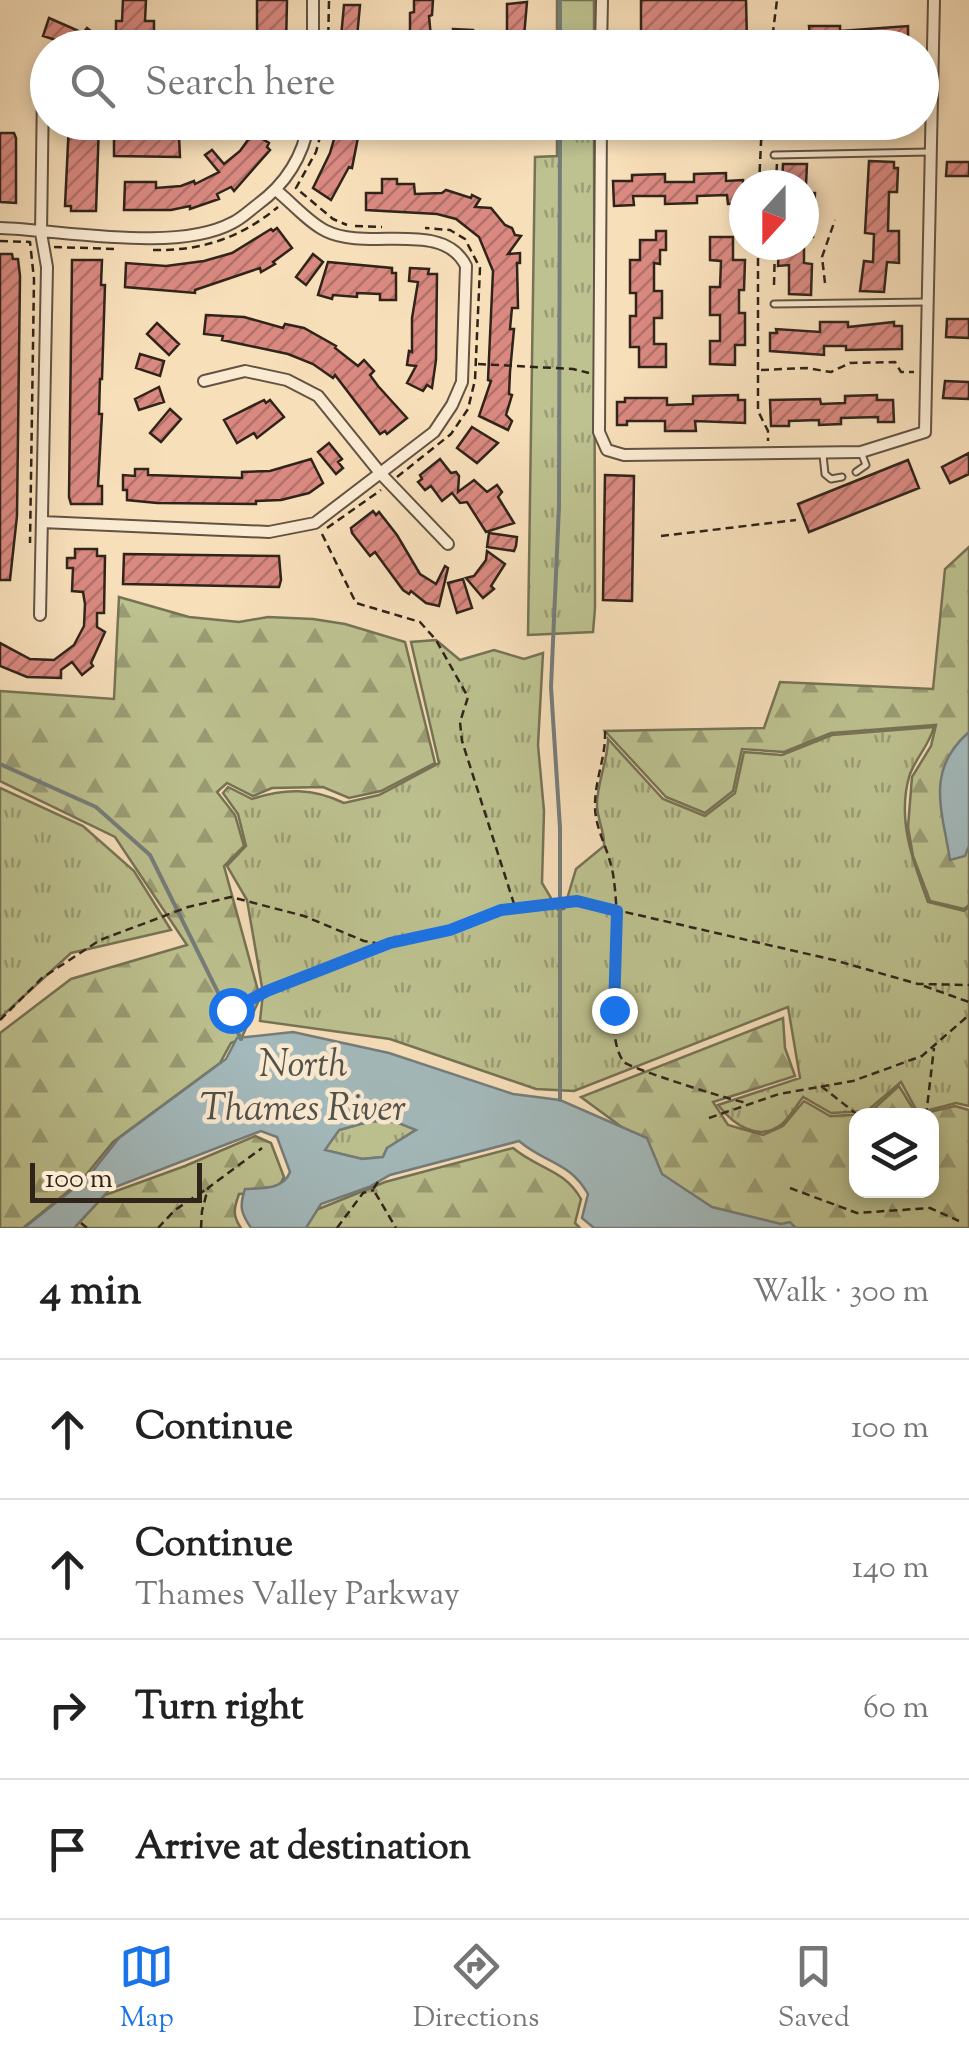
<!DOCTYPE html>
<html lang="en">
<head>
<meta charset="utf-8">
<style>
	:root { --surface:#fff; --page:#f6f6f6; --text:#222; --muted:#767676; --line:#e0e0e0; --accent:#1a73e8 }
	body { margin:0; font-family:"Sorts Mill Goudy",serif; background:var(--page); color:var(--text) }
	.controls { position:absolute; right:30px; bottom:30px; display:grid; overflow:hidden; border-radius:20px; box-shadow:0 5px 15px #0003 }
	.controls button { width:90px; height:90px; display:grid; place-items:center; padding:0; border:0; border-bottom:2px solid var(--line); background:var(--surface); color:var(--text); font:50px sans-serif }
	.compass { position:absolute; left:729px; top:170px; width:90px; height:90px; border-radius:50%; background:var(--surface); box-shadow:0 5px 15px #0003; rotate:201deg }
	.scale { position:absolute; left:30px; bottom:25px; width:172px; box-sizing:border-box; padding-left:10px; border:5px solid #30241a; border-top:0; font-size:28px; line-height:35px; white-space:nowrap; color:#30241a; -webkit-text-stroke:8px #faead2; paint-order:stroke }
	.stop { position:absolute; width:30px; height:30px; margin:-22px; border:8px solid #1a73e8; border-radius:50%; background:#fff }
	.stop.end { background:#1a73e8; border-color:#fff; box-shadow:0 2px 10px #0008 }
	.list { margin:0; padding:0; list-style:none }
	h2 { display:flex; justify-content:space-between; align-items:center; height:130px; margin:0; padding:0 40px; font-size:42px }
	h2 small { font-size:32px; font-weight:400; color:var(--muted) }
	.list li { display:grid; grid-template-columns:65px 1fr auto; gap:30px; align-items:center; box-sizing:border-box; height:140px; padding:0 40px; border-top:2px solid var(--line) }
	.list b { display:block; font-size:38px; white-space:nowrap }
	.list p { margin:0; font-size:32px; white-space:nowrap; color:var(--muted) }
	.list em { font-size:32px; font-style:normal; color:var(--muted) }
	.icon { flex:none; width:55px; height:55px; fill:none; stroke:currentColor; stroke-width:2; stroke-linecap:round; stroke-linejoin:round }
	.map { position:relative; flex:none; width:969px; height:1228px; overflow:hidden }
	.search { position:absolute; background:var(--surface); box-shadow:0 5px 15px #0003; left:30px; right:30px; top:30px; height:110px; display:flex; align-items:center; gap:25px; box-sizing:border-box; padding:0 35px; border-radius:55px; color:var(--muted); font-size:38px }
	.sheet { height:690px; background:var(--surface) }
	nav { display:flex; justify-content:space-around; align-items:center; box-sizing:border-box; height:140px; border-top:2px solid var(--line); background:var(--surface); font-size:28px; color:var(--muted) }
	nav a { display:grid; justify-items:center; gap:5px }
	nav .on { color:var(--accent) }
	.map>svg:first-child { display:block }
	.grass { fill:url(#grass-tufts); stroke:#767355; stroke-width:2.5 }
	.forest { fill:url(#forest-firs); stroke:#767355; stroke-width:2.5; fill-rule:evenodd }
	.water { fill:#a3b9bb; stroke:#757d7b; stroke-width:2.5; fill-rule:evenodd }
	.lines { fill:none; stroke-linecap:round; stroke-linejoin:round }
	.stream { stroke:#757d7b; stroke-width:4 }
	.building { fill:url(#building-hatch); stroke:#30241a; stroke-width:2.5 }
	.lane-casing { stroke:#625342; stroke-width:9 }
	.street-casing { stroke:#625342; stroke-width:14 }
	.path { stroke:#30241a; stroke-width:2.5; stroke-dasharray:8 5; stroke-linecap:butt }
	.lane { stroke:#faead2; stroke-width:5 }
	.street { stroke:#faead2; stroke-width:10 }
	.route { stroke:#1a73e8; stroke-width:12 }
	.labels { text-anchor:middle; dominant-baseline:central; stroke-width:9; stroke-linejoin:round; paint-order:stroke }
	.water-label { font-size:38px; font-style:italic; fill:#52514a; stroke:#faead2 }
</style>
</head>
<body>
<div class="map">
<svg width="969" height="1228" viewBox="0 0 969 1228">
	<defs>
		<pattern id="grass-tufts" width="24" height="20" patternUnits="userSpaceOnUse" patternTransform="scale(2.5)"><rect width="24" height="20" fill="#bdc290"/><path d="M3 7l-1-3M5 7V3M7 7l1-3M15 17l-1-3M17 17v-4M19 17l1-3" fill="none" stroke="#9a9d75"/></pattern>
		<pattern id="forest-firs" width="22" height="20" patternUnits="userSpaceOnUse" patternTransform="scale(2.5)"><rect width="22" height="20" fill="#bdc290"/><path d="M5 1l3.5 6h-7zM16 11l3.5 6h-7z" fill="#9a9d75"/></pattern>
		<pattern id="building-hatch" width="6" height="6" patternUnits="userSpaceOnUse" patternTransform="scale(2.5)"><rect width="6" height="6" fill="#da8981"/><path d="M-1 1l2-2M0 6l6-6M5 7l2-2" fill="none" stroke="#b17069"/></pattern>
	</defs>
	<rect width="100%" height="100%" fill="#f7dfba"/>
	<filter id="stains"><feTurbulence type="fractalNoise" baseFrequency=".002" numOctaves="4"/><feColorMatrix values="0 0 0 0 .2 0 0 0 0 .09 0 0 0 0 .02 0 0 0 .5 -.17"/></filter>
	<radialGradient id="worn" r=".72"><stop offset=".6" stop-color="#630" stop-opacity="0"/><stop offset="1" stop-color="#630" stop-opacity=".3"/></radialGradient>
	<path class="grass" d="M557,0H594V47H557Z
		M557,123H594L595,608L593,632L528,635L535,157L557,156Z
		M436,640L460,660L494,650L524,659L543,653L538,745L544,811L542,883L558,910L564,909L576,869L604,846C605,832 597,819 597,805C597,782 608,761 608,739L663,799L705,816L735,793L744,752L782,755L832,735L934,727C929,746 914,760 909,777C897,820 913,862 928,902L964,911L969,907V1106L956,1103L918,1113L901,1082L867,1111L831,1113L803,1097C797,1105 790,1117 782,1124C758,1143 733,1124 718,1105L800,1078L788,1007L574,1091L536,1089L390,1039L260,1021L263,993L247,900L227,866L246,846L238,814L223,793L228,787L252,799C285,788 313,788 344,803L379,795L439,763L411,642Z
		M0,788L83,826L134,871L171,930L71,953L0,1018Z
		M371,1121L396,1122L417,1129L387,1148L383,1157L362,1159L324,1150L339,1130Z"/>
	<path class="forest" d="M969,547V905L964,909L930,901L913,856L908,827L912,777L931,746L936,725L831,733L784,752L742,749L733,791L705,813L666,797L605,731L764,728L780,682L933,689L945,569Z
		M119,597L189,617L239,622L268,617L313,619L345,624L405,642L435,763L381,791L349,798L323,787L272,788L253,796L227,783L217,792L235,815L244,846L224,866L260,998L241,1039L231,1043L220,1063L113,1142L81,1181L23,1228H0V1033L71,979L187,945L115,837L0,781V691L114,699Z
		M783,1018L785,1048L795,1076L713,1102L728,1125L763,1135L783,1126L804,1101L830,1116L868,1114L899,1086L917,1115L955,1106L969,1110V1228H787L707,1211L657,1178L642,1142L581,1097ZM856,1116H932V1190H856Z
		M255,1136L271,1143L284,1177C277,1195 256,1192 239,1194C234,1208 232,1215 241,1228H74L105,1195L185,1166Z
		M513,1148C538,1169 564,1169 581,1199L575,1223L580,1228H304L316,1210L385,1182Z"/>
	<path class="water" d="M969,732V846L965,856L950,860C942,809 925,770 969,732Z
		M293,1032L389,1053L513,1094L560,1100L647,1138L662,1174L712,1207L781,1224L790,1222L796,1228H594L582,1218L588,1194C569,1161 546,1164 519,1141L390,1175L369,1187L321,1204L306,1228H251C241,1213 239,1207 245,1189C262,1188 283,1190 290,1172L277,1137L261,1131L110,1189L74,1228H24L88,1177L119,1138L226,1059L237,1038ZM371,1121L396,1122L416,1130L387,1148L383,1157L362,1159L325,1150L339,1130Z"/>
	<g class="lines">
		<path class="stream" d="M560,0V48
			M0,764L96,807L150,855L241,1039
			M560,1100V828L551,687L559,506L560,122"/>
	</g>
	<path class="building" d="M123,0H146L145,21H154V42L116,41V21H122Z
		M257,0H287L286,48H257Z
		M414,0H433L432,15L429,16L432,48H414V40H410V13L414,12Z
		M641,0H746L747,41L695,43V48H641Z
		M527,2L523,48H502L503,33L507,32V4Z
		M344,5H360L356,48H340Z
		M49,18L83,33L87,28L101,39L94,48H69L71,45L43,36Z
		M809,26H840V31L908,26V48H781V37H810Z
		M453,29L473,30L478,35L480,48H453Z
		M120,122H140V136H179L180,157L114,156V137H120Z
		M339,122H361L352,168L349,167L331,200L313,188L330,153Z
		M693,122H731V131H693Z
		M798,122H832V132H798Z
		M69,123L99,124L96,211H71V206H65Z
		M0,133H14L16,138V203L0,202Z
		M253,133L269,143L267,147L270,150L234,191L231,187L217,194L219,199L190,209V206L171,210H124L125,182H156V188L181,186L194,181L195,184L219,172L205,155L212,150L224,164L240,151Z
		M869,161L894,162V168H898L897,192H889L888,231H899V263L887,262L884,292L860,291L864,261L873,262L874,234L865,233Z
		M947,162H969V176H946Z
		M783,164H807L806,185H782Z
		M726,173V181L743,180L744,203L728,204L727,195L697,196V203L665,204V196H633L634,205L614,206L613,181H632V175L665,174V182H694V174Z
		M382,179H397V184H414L415,194L442,193L446,190L471,198L472,195L480,199L475,207L491,208L505,225L512,228L515,235L521,236L508,254L520,253V263H517L518,308H512L510,329H514L510,372L509,394L512,395L506,415L512,421L508,430L479,416L491,381L488,380L493,271L479,237L456,219L437,214L366,210V193H382Z
		M804,193H815L813,237L804,238Z
		M277,228L292,248L273,262L275,264L261,272L260,268L195,290V293L125,287L126,263L166,266L204,261L232,253L271,229L273,231Z
		M656,231H666V250H660V264L654,263V291H662V318H654V344H666V367H639V347H630V316H636V293H630V260H640V240H656Z
		M710,237H733V260H745L744,290H739V313H745V345H735V365L710,364V341H720V315H710V287H720L721,261L710,260Z
		M779,245H804V263L812,264L811,295L789,294V265L778,266Z
		M0,254H12L13,259H18L20,276L17,516L10,580H0Z
		M313,254L323,262L306,285L296,277Z
		M72,260H102L101,285H105L102,379H100L99,414H102L98,486H102V504H71L69,497Z
		M328,262L392,268V273H396V300H380V294L357,293V297L333,295L332,299L318,295Z
		M410,268L429,269L428,274H437L436,360L432,388L427,385L423,391L407,383L416,366L407,365L409,351L412,352V318L418,282L409,281Z
		M206,315L244,317L283,328L285,324L304,328L336,346L335,348L358,366L364,360L374,371L370,375L378,386L407,418L387,434L385,431L380,434L335,375L333,378L313,364L288,354L222,340L223,336L204,334Z
		M947,319H969V338L946,337Z
		M820,322H848V327L894,322V326H902V349L846,350V346H824V355L770,351V333H777L776,329L820,332Z
		M157,323L179,344L169,355L147,334Z
		M140,354L164,361L160,376L136,368Z
		M945,381L969,382V399L943,398Z
		M159,387L164,402L139,410L135,399Z
		M738,395V400H745V423L695,421L696,431H665V421H627V425H617V402H625V398H667V405L693,404V396Z
		M877,395V400H893L894,422H878V417L841,418V424L819,425V420L789,421V426H771L770,400L820,399L821,404L845,403V396Z
		M264,400L266,403L270,400L284,417L257,438L254,433L237,443L224,420Z
		M170,409L181,419L161,442L150,433Z
		M472,427L498,443L477,463L457,448Z
		M329,443L342,459L338,462L343,468L336,474L318,452Z
		M969,453V474L950,483L942,467Z
		M311,459L323,483L309,493L281,500L256,501V504L157,503L127,500V490H123V475L135,476V469H148V475L242,478V472L270,471Z
		M440,459L451,473L456,472L459,476L458,492L474,480L487,492L497,485L502,492L498,497L514,523L486,532L467,502L460,503L452,493L442,501L431,486L425,490L418,482L422,479L420,475Z
		M908,460L919,488L809,532L798,504Z
		M605,475L634,476L632,601L603,600Z
		M373,511L376,515L379,512L397,535L420,574L436,584L445,566L448,568L439,606L426,603L411,591L409,594L403,590L375,552L370,556L352,533L351,528Z
		M489,533L517,537L516,546L514,551L487,547Z
		M75,549H97V556H105L104,613H97V627L105,632L91,663L93,666L82,675L72,662L61,670V678L27,677L0,666V643L30,659L54,660L74,645L84,626L85,604L83,592L72,591L73,568H67V558H75Z
		M487,551L505,564L491,586L494,589L483,598L466,578L474,576L486,560Z
		M124,554L279,556L281,580L279,587L123,584Z
		M463,579L472,608L457,613L448,583Z"/>
	<g class="lines">
		<g class="lane-casing">
			<path id="lane" d="M774,155L930,152
				M774,304L927,302
				M823,455L825,474L831,479L842,477
				M856,472L866,465L861,452"/>
		</g>
		<g class="street-casing">
			<path id="street" d="M313,48V0
				M601,48L602,0
				M601,122L599,432L607,450L624,455L861,452L925,432L934,0
				M0,228C63,230 176,253 232,223C241,219 249,211 257,205C286,184 303,157 309,122
				M204,381L245,371L287,380L318,396L381,474L448,544
				M42,522L269,532L315,523L434,432L452,405L462,382L466,266C443,219 368,252 326,231C309,223 292,203 277,191
				M40,615L47,267L41,233L43,90"/>
		</g>
		<path class="path" d="M328,48L329,0
			M771,48L777,0
			M324,122L316,152L296,188L333,219L347,225
			M759,185L762,122
			M776,185L777,162
			M355,226L382,227
			M0,241L30,242L34,279L30,543
			M758,245V411L768,431V441
			M54,247L115,249
			M153,250C202,251 240,238 278,207
			M825,283L822,257L835,220
			M774,285L775,245
			M478,364L573,369L589,373
			M761,370L806,368L831,372L850,363L895,362L901,372H914
			M397,477L451,434L468,409L475,380L480,268L465,239L450,230L425,228
			M327,528L381,490
			M322,534L356,603L420,622L436,640L468,697L460,722L462,741L515,907
			M661,536L796,520
			M605,731C606,758 595,778 595,806C595,827 606,845 611,865C615,878 617,912 617,926C616,956 605,1040 624,1062C629,1068 733,1101 747,1103
			M924,986L969,1002
			M231,1010L267,991L384,945
			M0,1020L42,978L100,940L188,907L231,897L304,916L364,941L381,944L450,930L501,910L577,901L834,960L918,984L969,985
			M821,1086L859,1116
			M926,1116L934,1048
			M709,1118L779,1094L853,1081L922,1056L969,1015
			M378,1182L373,1189L396,1228
			M790,1188L857,1213L930,1208L959,1221
			M81,1223L87,1228
			M158,1228L175,1210L208,1188
			M201,1228L202,1211L208,1188L262,1148
			M337,1228L363,1193L374,1190"/>
		<use href="#lane" class="lane"/>
		<use href="#street" class="street"/>
	</g>
	<g class="lines">
		<path class="route" d="M231,1010L267,991L390,943L450,930L501,910L577,901L617,911L614,1010"/>
	</g>
	<g class="labels">
		<g class="water-label">
			<text x="303" y="1067">North<tspan x="303" dy="44">Thames River</tspan></text>
		</g>
	</g>
	<rect width="100%" height="100%" filter="url(#stains)"/>
	<rect width="100%" height="100%" fill="url(#worn)"/>
</svg>
<div class="controls">
<button><svg class="icon" aria-label="layers" viewBox="0 0 24 24"><path d="M12 4l9 5-9 5-9-5zM3 14l9 5 9-5"/></svg></button>
</div>
<svg class="compass" viewBox="-18 -18 36 36"><path d="M0-13l5 13h-10z" fill="#e53935"/><path d="M0 13l5-13h-10z" fill="#767676"/></svg>
<div class="scale">100 m</div>
<div class="stop" style="left:231px;top:1010px"></div>
<div class="stop end" style="left:614px;top:1010px"></div>
<div class="search"><svg class="icon" aria-label="search" viewBox="0 0 24 24"><circle cx="10" cy="10" r="6"/><path d="M15 15l6 6"/></svg>Search here</div>
</div>
<section class="sheet">
<h2>4 min<small>Walk · 300 m</small></h2>
<ul class="list">
<li><svg class="icon" aria-label="ahead" viewBox="0 0 24 24"><path d="M12 20V5M6 11l6-6 6 6"/></svg><div><b>Continue</b></div><em>100 m</em></li>
<li><svg class="icon" aria-label="ahead" viewBox="0 0 24 24"><path d="M12 20V5M6 11l6-6 6 6"/></svg><div><b>Continue</b><p>Thames Valley Parkway</p></div><em>140 m</em></li>
<li><svg class="icon" aria-label="right" viewBox="0 0 24 24"><path d="M7 20v-9h11M14 6l5 5-5 5"/></svg><div><b>Turn right</b></div><em>60 m</em></li>
<li><svg class="icon" aria-label="arrive" viewBox="0 0 24 24"><path d="M6 21V4h12l-3 4 3 4H6"/></svg><div><b>Arrive at destination</b></div></li>
</ul>
</section>
<nav>
<a class="on"><svg class="icon" aria-label="map" viewBox="0 0 24 24"><path d="M3 6l6-2 6 2 6-2v14l-6 2-6-2-6 2zM9 4v14M15 6v14"/></svg>Map</a>
<a><svg class="icon" aria-label="directions" viewBox="0 0 24 24"><path d="M12 3l9 9-9 9-9-9zM9 14v-3h6M13 9l2 2-2 2"/></svg>Directions</a>
<a><svg class="icon" aria-label="saved" viewBox="0 0 24 24"><path d="M7 4h10v16l-5-4-5 4z"/></svg>Saved</a>
</nav>
</body>
</html>
